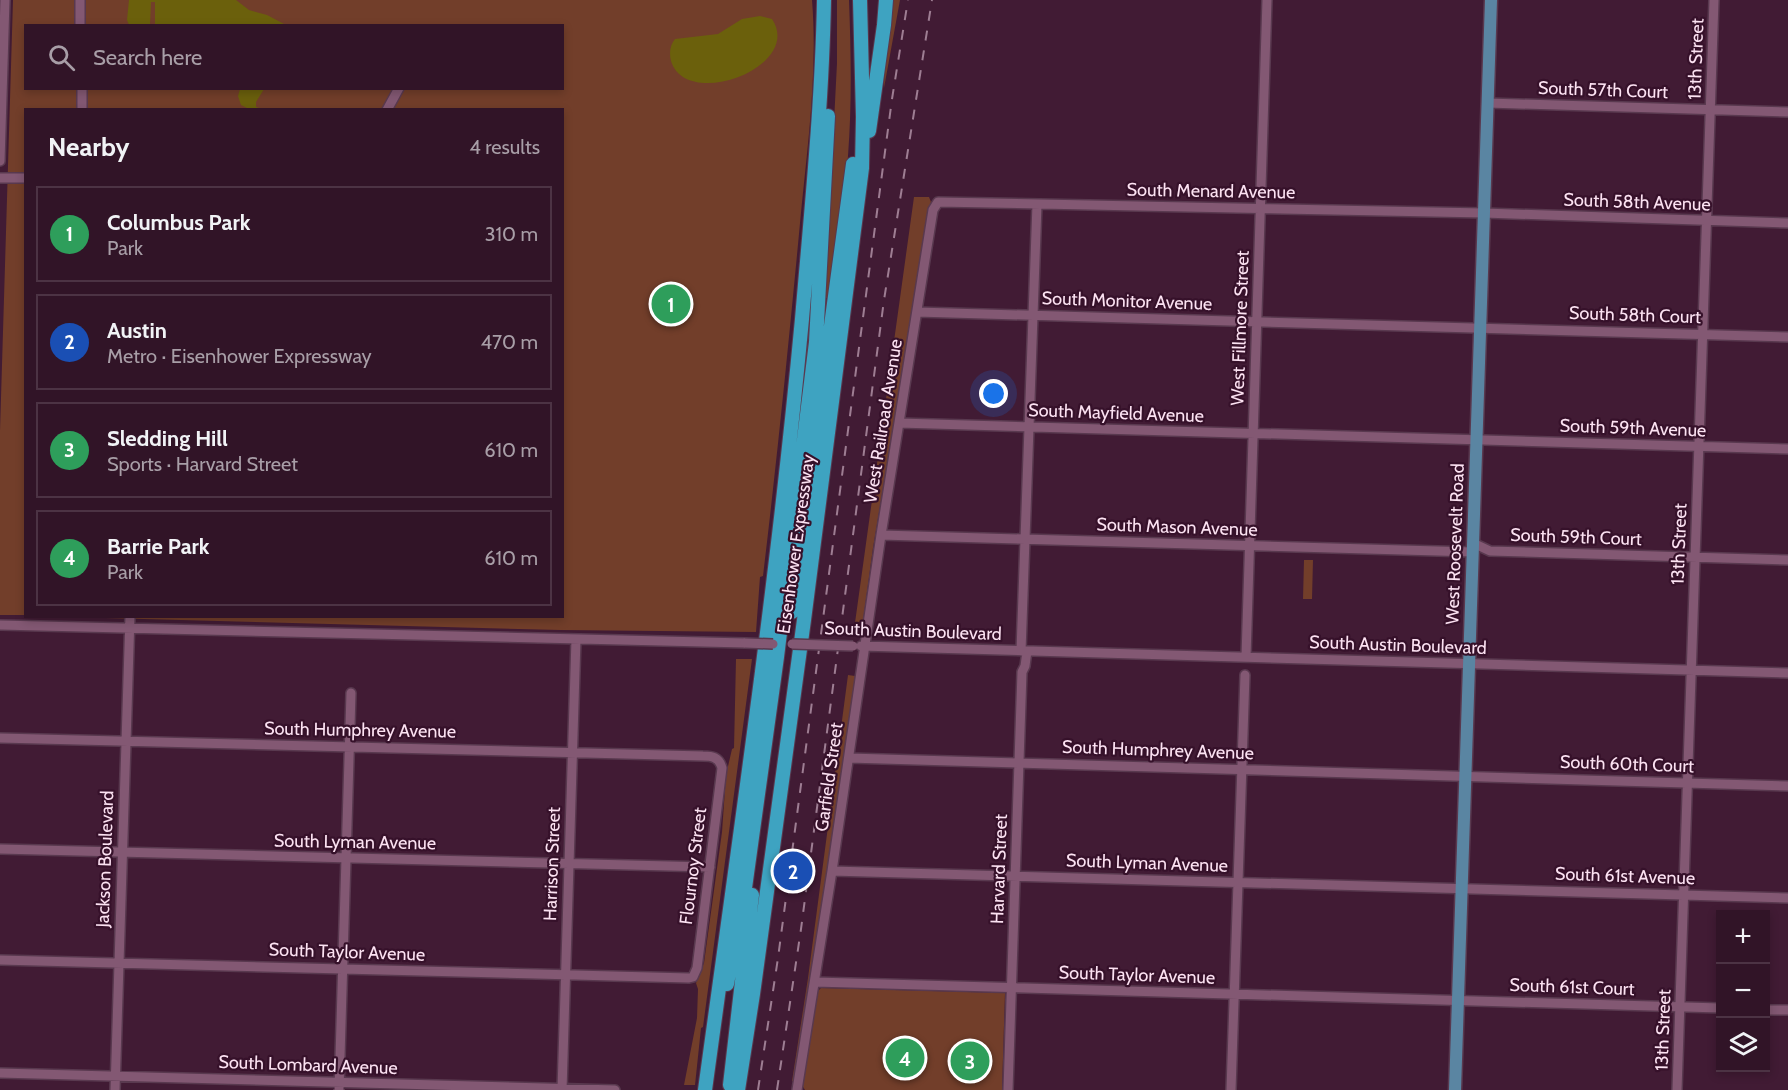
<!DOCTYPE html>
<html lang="en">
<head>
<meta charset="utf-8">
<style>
	:root { --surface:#311427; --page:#391d2f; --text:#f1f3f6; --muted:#a89ea7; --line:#4c3344; --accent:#4dd39a }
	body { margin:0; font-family:Cabin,sans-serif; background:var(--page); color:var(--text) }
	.controls { position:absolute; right:18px; bottom:18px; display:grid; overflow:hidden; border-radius:0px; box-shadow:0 3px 9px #0003 }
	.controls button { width:54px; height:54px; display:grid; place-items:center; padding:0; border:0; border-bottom:2px solid var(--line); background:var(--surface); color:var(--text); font:30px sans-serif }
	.you { position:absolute; left:994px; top:394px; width:21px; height:21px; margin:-15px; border:4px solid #fff; border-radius:50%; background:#1a73e8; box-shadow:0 0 0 9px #1a73e833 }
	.badge { display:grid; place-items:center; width:39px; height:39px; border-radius:50%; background:var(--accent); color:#fff; font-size:20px; font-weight:700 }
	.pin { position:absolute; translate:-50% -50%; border:3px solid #fff; box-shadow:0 2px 6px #0006 }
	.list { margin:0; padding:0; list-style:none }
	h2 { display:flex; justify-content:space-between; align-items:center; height:78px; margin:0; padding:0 24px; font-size:26px }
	h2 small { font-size:20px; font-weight:400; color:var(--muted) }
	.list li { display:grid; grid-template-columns:39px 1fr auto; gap:18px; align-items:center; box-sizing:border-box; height:96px; margin:0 12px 12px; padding:0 12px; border:2px solid var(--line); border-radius:0px }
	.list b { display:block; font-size:22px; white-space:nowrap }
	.list p { margin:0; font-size:20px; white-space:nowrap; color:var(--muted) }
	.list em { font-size:20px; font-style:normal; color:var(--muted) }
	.icon { flex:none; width:33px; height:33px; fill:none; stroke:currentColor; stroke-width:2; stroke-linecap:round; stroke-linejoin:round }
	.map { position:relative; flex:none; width:1788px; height:1090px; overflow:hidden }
	.search { position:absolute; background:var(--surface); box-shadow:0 3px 9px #0003; left:24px; top:24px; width:540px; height:66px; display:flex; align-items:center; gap:15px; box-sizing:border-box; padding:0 21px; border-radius:0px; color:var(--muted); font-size:22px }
	.panel { position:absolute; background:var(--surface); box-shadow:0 3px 9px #0003; left:24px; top:108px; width:540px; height:510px; border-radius:0px }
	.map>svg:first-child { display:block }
	.green { fill:#723e2a; fill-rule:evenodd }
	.water { fill:#6b600c }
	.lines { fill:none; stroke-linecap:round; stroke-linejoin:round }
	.minor-casing { stroke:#59394f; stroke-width:12 }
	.major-casing { stroke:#59394f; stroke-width:15 }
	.highway-casing { stroke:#59394f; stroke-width:16 }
	.minor { stroke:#835873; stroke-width:9 }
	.major { stroke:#5a85a2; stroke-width:12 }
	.highway { stroke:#3ea3c1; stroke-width:14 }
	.rail { stroke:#9e7e93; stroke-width:2; stroke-dasharray:10 10; stroke-linecap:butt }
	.minor-bridge-casing { stroke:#59394f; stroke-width:12; stroke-linecap:butt }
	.minor-bridge { stroke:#835873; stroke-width:9 }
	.labels { text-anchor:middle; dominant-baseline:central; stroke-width:4.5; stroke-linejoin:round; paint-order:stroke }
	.street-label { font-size:18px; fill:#fce2f2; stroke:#36112a }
</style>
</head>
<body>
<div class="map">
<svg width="1788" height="1090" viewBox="0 0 1788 1090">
	<rect width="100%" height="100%" fill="#411b34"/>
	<path class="green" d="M13,0H812C818,74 807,149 800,223C789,341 777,459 763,576L760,577L756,632L560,630L67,617L562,616V110H26L25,615H0V431ZM26,26H562V88H26Z
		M837,0H849C851,52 852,104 848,156C845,204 836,251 829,298H825L837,63Z
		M893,0H900L884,88L885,48H888Z
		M914,197H929L931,202L873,548L862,628L860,630H854Z
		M1304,560H1313L1312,599H1303Z
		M736,659H752L703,1027L701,1028L695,1085H684L697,1018L698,989L696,983L704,963L722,832L726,775L732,749L734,748Z
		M848,675L855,676L834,834L794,1081H792L808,978Z
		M821,988L1005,993L1002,1090H805L802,1085L817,992Z"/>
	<path class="water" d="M129,0H236L249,10L267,15L286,25H155V2H151L150,25H129L127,20Z
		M760,16L772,19C804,67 686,111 671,61C669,53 670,45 675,39L718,34L742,19Z
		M240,89H264L256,102V107L262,109H249L241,105L238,96Z"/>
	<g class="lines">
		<g class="minor-casing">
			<path id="minor" d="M80,26V0
				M82,88V110
				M1488,103L1788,112
				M387,110L399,88
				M0,161L5,0
				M0,178H26
				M917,312L1788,337
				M899,423L1788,449
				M881,535L1473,552
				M1473,543L1490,551L1788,560
				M0,625L745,643
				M861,646L1788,673
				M1021,651L1037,204
				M1246,657L1267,0
				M0,738L703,756C712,756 719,757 722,768L697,968L693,977L689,978L0,960
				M849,758L1788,786
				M0,849L710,867
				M832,871L1788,898
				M815,982L1720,1008
				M1766,1010H1788
				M0,1073L615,1090
				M115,1090L130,616
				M339,1090L351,693
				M562,1090L576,639
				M797,1090L832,871L881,535L933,210L938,202L1484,213L1788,223
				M1008,1090L1022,672L1025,666L1027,651
				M1231,1090L1245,675
				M1677,1090L1714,0"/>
		</g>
		<g class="major-casing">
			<path id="major" d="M1455,1090L1491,0"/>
		</g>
		<g class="highway-casing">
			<path id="highway" d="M869,131L884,25L886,0
				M792,612L853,164
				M727,984L745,888L777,657L816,342L828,116
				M730,1085L752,895
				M705,1090C740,834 778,577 802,319C811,213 822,107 824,0
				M738,1090L753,994L804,620L862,168L863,117L860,0"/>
		</g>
		<use href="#minor" class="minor"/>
		<use href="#major" class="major"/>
		<use href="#highway" class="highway"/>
		<path class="rail" d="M758,1090L778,958L892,99L908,0
			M777,1090L801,929L884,300L932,0"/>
		<g class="minor-bridge-casing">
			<path id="minor-bridge" d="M745,643L773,644
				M792,644L853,646"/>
		</g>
		<use href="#minor-bridge" class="minor-bridge"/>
	</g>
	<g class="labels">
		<g class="street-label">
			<text transform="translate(1696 59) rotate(-88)">13th Street</text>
			<text transform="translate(1603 90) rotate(2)">South 57th Court</text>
			<text transform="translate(1211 191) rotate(1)">South Menard Avenue</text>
			<text transform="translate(1637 202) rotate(2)">South 58th Avenue</text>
			<text transform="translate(1127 301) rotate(2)">South Monitor Avenue</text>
			<text transform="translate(1635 315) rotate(2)">South 58th Court</text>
			<text transform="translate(1240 328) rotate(-88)">West Fillmore Street</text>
			<text transform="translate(1116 413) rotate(2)">South Mayfield Avenue</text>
			<text transform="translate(883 421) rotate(-81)">West Railroad Avenue</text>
			<text transform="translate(1633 428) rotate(2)">South 59th Avenue</text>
			<text transform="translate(1177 527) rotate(2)">South Mason Avenue</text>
			<text transform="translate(1576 537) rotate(2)">South 59th Court</text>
			<text transform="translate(796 544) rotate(-82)">Eisenhower Expressway</text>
			<text transform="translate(1455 544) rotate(-88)">West Roosevelt Road</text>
			<text transform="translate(1679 544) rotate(-88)">13th Street</text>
			<text transform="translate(913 631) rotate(2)">South Austin Boulevard</text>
			<text transform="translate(1398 645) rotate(2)">South Austin Boulevard</text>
			<text transform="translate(360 730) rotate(1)">South Humphrey Avenue</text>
			<text transform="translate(1158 750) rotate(2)">South Humphrey Avenue</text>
			<text transform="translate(1627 764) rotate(2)">South 60th Court</text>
			<text transform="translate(829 777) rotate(-82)">Garfield Street</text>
			<text transform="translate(355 842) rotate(1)">South Lyman Avenue</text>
			<text transform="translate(105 859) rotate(-88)">Jackson Boulevard</text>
			<text transform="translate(1147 863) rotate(2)">South Lyman Avenue</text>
			<text transform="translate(552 864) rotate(-88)">Harrison Street</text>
			<text transform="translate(693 866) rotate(-83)">Flournoy Street</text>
			<text transform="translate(999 869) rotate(-88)">Harvard Street</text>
			<text transform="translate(1625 876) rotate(2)">South 61st Avenue</text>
			<text transform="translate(347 952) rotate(2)">South Taylor Avenue</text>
			<text transform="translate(1137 975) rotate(2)">South Taylor Avenue</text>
			<text transform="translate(1572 987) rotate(2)">South 61st Court</text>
			<text transform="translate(1663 1030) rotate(-88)">13th Street</text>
			<text transform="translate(308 1065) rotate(2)">South Lombard Avenue</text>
		</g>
	</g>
</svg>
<div class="controls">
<button>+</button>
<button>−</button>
<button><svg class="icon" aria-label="layers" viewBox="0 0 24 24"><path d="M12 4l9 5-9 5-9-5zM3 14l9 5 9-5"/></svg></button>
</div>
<div class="you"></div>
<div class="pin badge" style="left:671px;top:304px;background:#2e9e5b">1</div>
<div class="pin badge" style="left:793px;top:871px;background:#1a4fb4">2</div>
<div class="pin badge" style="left:970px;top:1061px;background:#2e9e5b">3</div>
<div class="pin badge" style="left:905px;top:1058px;background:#2e9e5b">4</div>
<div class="search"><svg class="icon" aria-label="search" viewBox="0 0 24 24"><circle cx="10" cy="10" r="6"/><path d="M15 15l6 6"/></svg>Search here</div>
<section class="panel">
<h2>Nearby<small>4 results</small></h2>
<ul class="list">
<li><span class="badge" style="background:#2e9e5b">1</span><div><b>Columbus Park</b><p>Park</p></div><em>310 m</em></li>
<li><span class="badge" style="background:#1a4fb4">2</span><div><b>Austin</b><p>Metro · Eisenhower Expressway</p></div><em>470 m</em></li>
<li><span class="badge" style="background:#2e9e5b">3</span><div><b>Sledding Hill</b><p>Sports · Harvard Street</p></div><em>610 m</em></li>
<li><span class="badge" style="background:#2e9e5b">4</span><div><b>Barrie Park</b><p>Park</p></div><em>610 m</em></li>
</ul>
</section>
</div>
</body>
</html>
